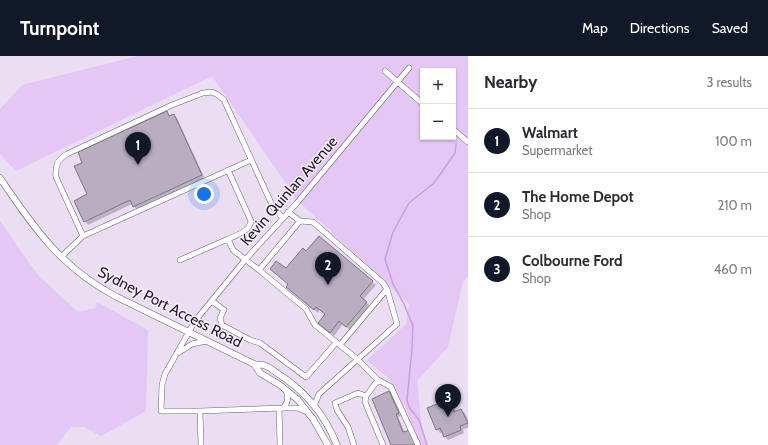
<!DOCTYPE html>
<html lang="en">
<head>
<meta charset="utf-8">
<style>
	:root { --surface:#fff; --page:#f2f2f3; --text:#2b2b33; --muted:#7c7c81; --line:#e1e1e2; --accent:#111827 }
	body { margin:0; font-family:Cabin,sans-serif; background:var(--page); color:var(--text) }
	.controls { position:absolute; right:12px; top:12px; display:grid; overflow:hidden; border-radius:0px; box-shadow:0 1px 3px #0004 }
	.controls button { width:36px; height:36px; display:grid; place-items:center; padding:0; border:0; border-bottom:1px solid var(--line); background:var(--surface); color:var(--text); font:20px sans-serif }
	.you { position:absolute; left:204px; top:138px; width:14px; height:14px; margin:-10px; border:3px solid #fff; border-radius:50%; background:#1a73e8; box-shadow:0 0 0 6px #1a73e833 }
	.badge { display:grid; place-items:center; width:26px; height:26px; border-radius:50%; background:var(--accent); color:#fff; font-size:13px; font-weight:700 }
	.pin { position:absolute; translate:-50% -33px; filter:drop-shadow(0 1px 2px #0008) }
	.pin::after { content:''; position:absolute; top:21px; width:14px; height:12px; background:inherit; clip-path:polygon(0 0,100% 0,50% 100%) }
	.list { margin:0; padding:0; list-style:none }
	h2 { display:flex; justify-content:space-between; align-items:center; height:52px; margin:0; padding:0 16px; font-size:17px }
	h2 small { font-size:13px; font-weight:400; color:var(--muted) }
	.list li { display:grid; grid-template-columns:26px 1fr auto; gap:12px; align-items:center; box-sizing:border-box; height:64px; padding:0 16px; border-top:1px solid var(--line) }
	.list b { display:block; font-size:15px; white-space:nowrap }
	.list p { margin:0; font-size:13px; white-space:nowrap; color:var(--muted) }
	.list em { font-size:13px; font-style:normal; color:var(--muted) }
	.map { position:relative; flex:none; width:468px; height:389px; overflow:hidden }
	header { display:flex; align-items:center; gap:24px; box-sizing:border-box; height:56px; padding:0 20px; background:var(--accent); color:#fff }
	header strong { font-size:19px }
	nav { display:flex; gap:22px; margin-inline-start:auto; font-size:14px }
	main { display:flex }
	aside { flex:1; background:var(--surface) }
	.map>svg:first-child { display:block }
	.green { fill:#e4c7f5; fill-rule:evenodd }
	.shadow { fill:#0003 }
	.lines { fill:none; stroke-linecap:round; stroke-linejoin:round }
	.stream { stroke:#ca9ce3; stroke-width:1.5 }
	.building { fill:#b9adc0; stroke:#807586 }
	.minor-casing { stroke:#6b6071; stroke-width:6 }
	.major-casing { stroke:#6b6071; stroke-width:7 }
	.minor { stroke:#fff; stroke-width:5 }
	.major { stroke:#fff; stroke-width:6 }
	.labels { text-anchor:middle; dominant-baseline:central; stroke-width:3; stroke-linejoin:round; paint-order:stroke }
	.street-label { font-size:15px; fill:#1f1b22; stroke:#f7edfc }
</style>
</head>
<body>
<header>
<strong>Turnpoint</strong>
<nav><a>Map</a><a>Directions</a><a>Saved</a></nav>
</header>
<main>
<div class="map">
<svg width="468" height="389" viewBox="0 0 468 389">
	<rect width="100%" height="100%" fill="#ebdef2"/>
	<path class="green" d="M138,0H468V221L463,225L448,291L417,325L421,366L426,389H420L406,353L388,322L367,304L406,268L409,248L298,145L212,20L16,115L0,98V53L22,29ZM423,15H453V81H423Z
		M0,165L38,219L78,256L95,252L97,246L148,274L146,355L101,380L84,371H71L57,389H0Z"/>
	<path class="shadow" d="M167,56L171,60L174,59L177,62L205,123L137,154L132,148L88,169L85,165L89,139Z
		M307,196L372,226L376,229L363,244L370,250L350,274L343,268L334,280L323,270L326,258L320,253L318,257L291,234L286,214Z
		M389,336L392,339L401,360L398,361L405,377L392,389Z
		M448,344L452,348L456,356L461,354L465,357L468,364V372L463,373L464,377L448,384L445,380L443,376L440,377L437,373Z"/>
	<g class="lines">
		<path class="stream" d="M427,389L419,364L409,351L407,344L412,292L413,270L404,248L393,228L385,203L393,176L409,147L434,127L455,97L456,88"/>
	</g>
	<path class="building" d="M167,55L169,60L174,58L202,119L133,151L130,144L84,166L74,145L87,138L74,110L82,107L78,96Z
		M319,180L373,225L360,240L367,246L346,271L339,265L330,277L318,267L325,258L316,251L314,254L286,231L288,228L270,213L276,205L286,212L303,192L306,195Z
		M389,335L399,357L396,358L403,376L410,374L416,389H391L372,343Z
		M449,343L454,356L461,353L468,367L460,370L461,374L444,381L440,372L436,374L427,352Z"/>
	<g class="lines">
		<g class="minor-casing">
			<path id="minor" d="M385,15L423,48
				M453,73L468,86
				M228,114L251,165C249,176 237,179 228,183
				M288,156L300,165L313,166L383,227L387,233L397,268L319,338L314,350
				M83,180L56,121C55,110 57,104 67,98L172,49L203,37L212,36L218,39L224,44L273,151L283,162
				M61,201L83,180L251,104
				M180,204L228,183L233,194L259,214L306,253L315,269L357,303L378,324L391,331L418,389
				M259,214L300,165
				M212,245L224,254L220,262L222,269L250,284L260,287L306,321L336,287
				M340,289L387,233
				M178,297L192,288L206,285
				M366,340L365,346L383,389
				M279,352L280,389
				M283,352C289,346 288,341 286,334
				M200,355L201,389
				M307,356L297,352H283L200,355H161L162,329L165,318L195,265L245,204L296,148L409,12
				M354,389L348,371L337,354L335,347L358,337L366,340L378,324"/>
		</g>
		<g class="major-casing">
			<path id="major" d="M0,122C34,172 61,212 117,241L254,308C257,309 260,308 263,309C268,310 273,314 277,317C304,334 325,359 337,389
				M254,308L260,317L280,329L298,344L313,363L328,389"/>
		</g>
		<use href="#minor" class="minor"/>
		<use href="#major" class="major"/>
	</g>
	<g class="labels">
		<g class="street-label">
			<text transform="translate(289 135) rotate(-49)">Kevin Quinlan Avenue</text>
			<text transform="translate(170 251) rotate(27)">Sydney Port Access Road</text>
		</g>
	</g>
</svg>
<div class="controls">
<button>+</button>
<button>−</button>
</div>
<div class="you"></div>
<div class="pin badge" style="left:138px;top:109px">1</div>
<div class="pin badge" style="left:328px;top:229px">2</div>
<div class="pin badge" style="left:448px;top:361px">3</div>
</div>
<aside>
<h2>Nearby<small>3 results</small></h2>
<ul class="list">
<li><span class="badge">1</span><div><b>Walmart</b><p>Supermarket</p></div><em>100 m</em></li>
<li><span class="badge">2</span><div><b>The Home Depot</b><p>Shop</p></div><em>210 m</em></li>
<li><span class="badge">3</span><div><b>Colbourne Ford</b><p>Shop</p></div><em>460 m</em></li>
</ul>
</aside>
</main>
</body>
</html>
